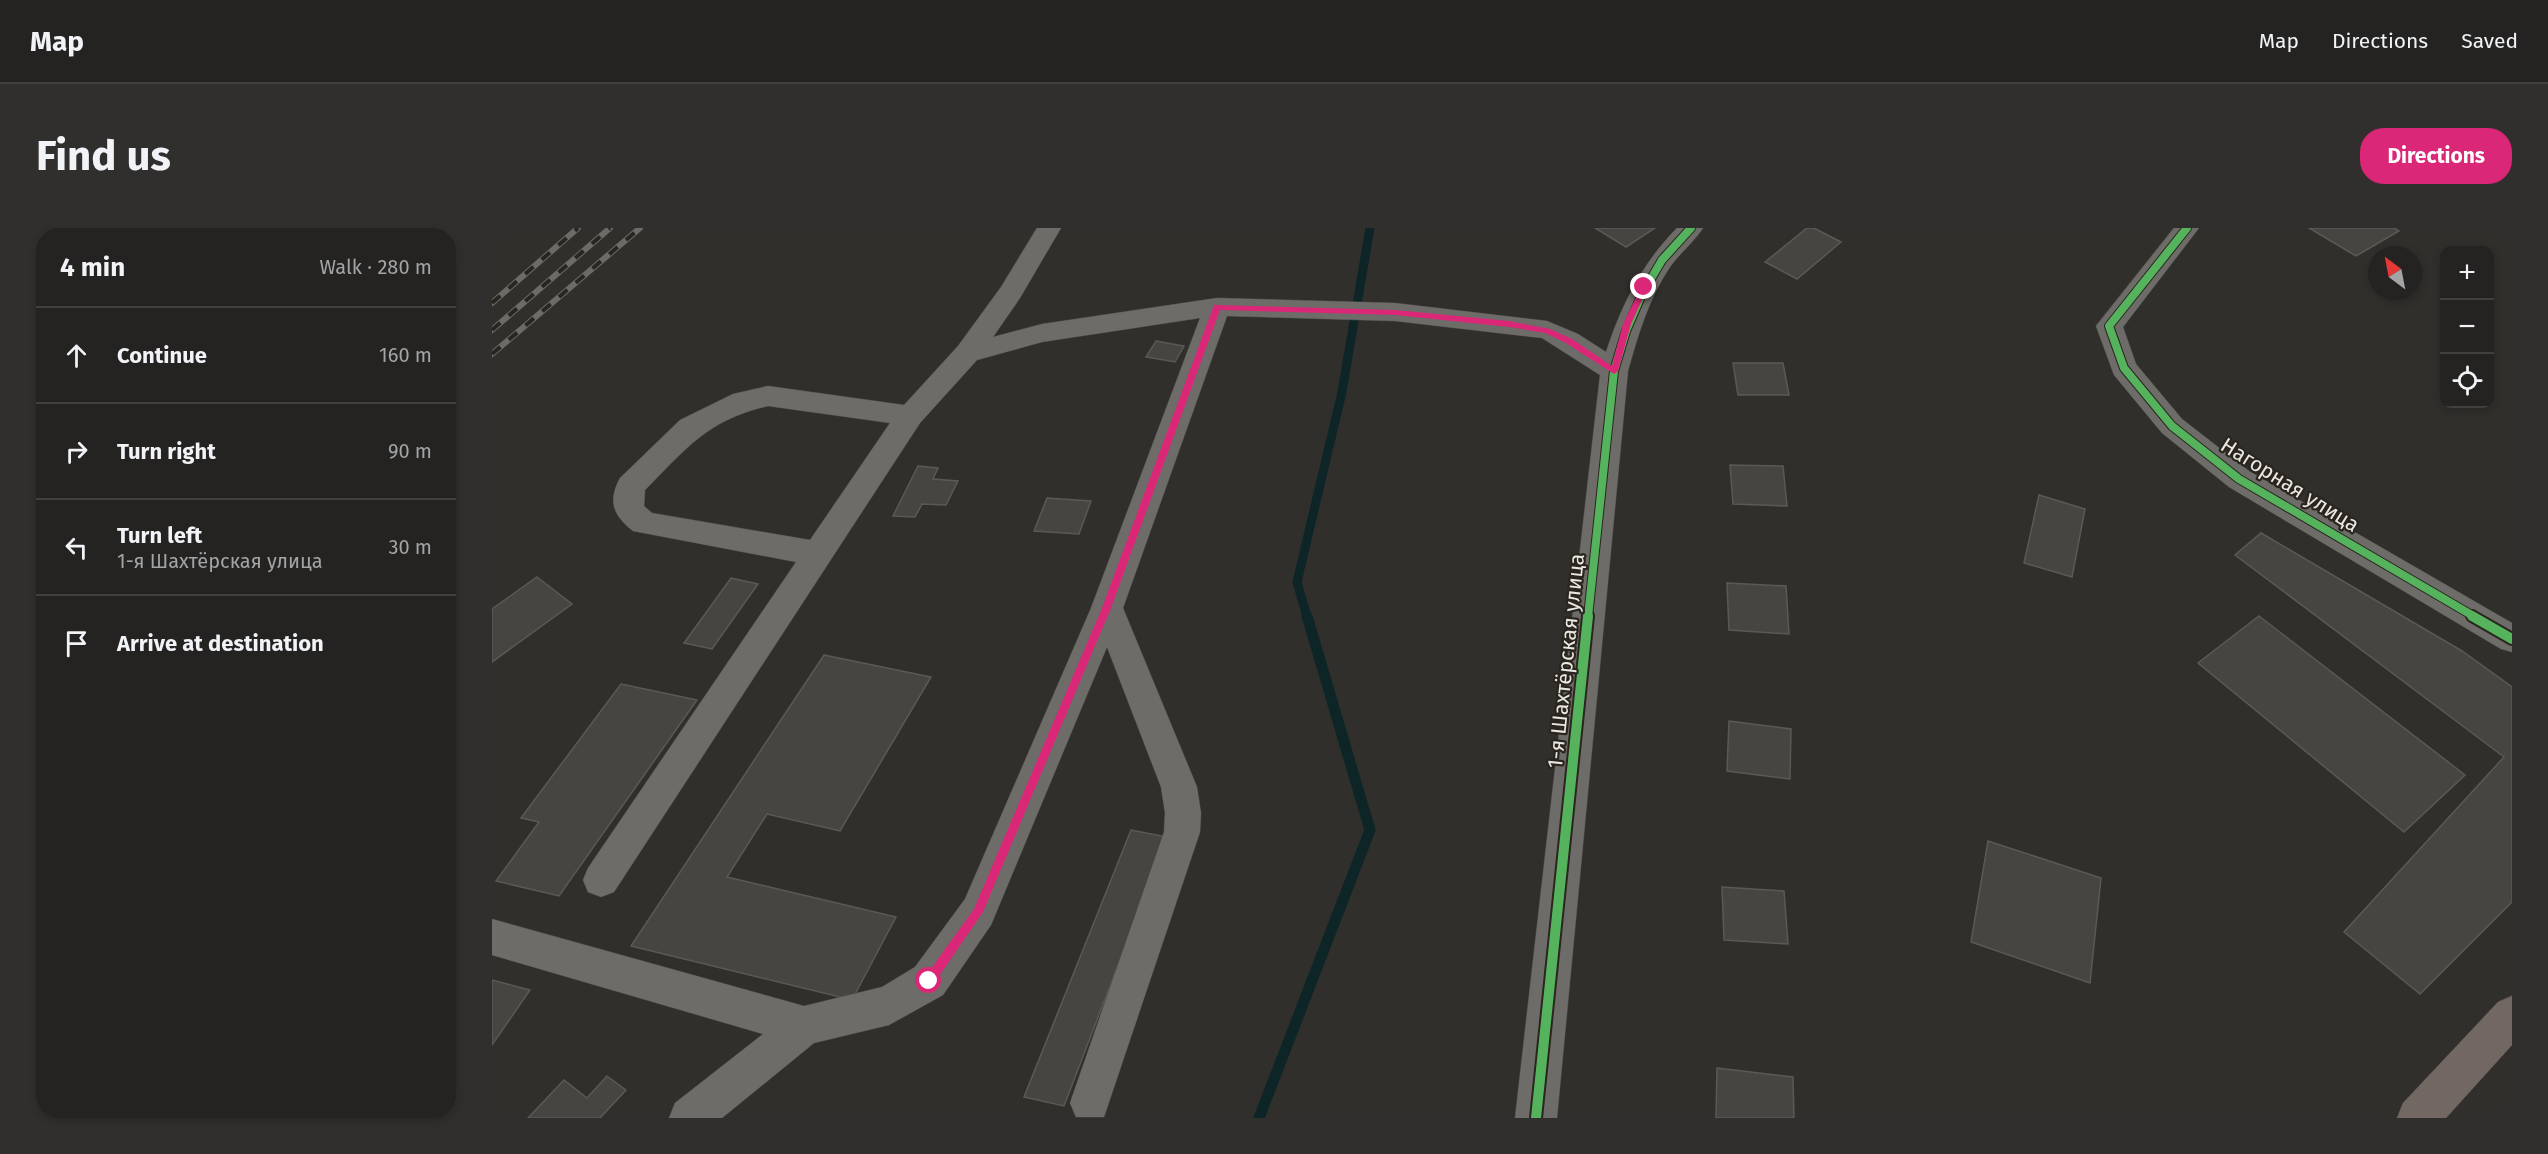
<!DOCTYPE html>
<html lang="en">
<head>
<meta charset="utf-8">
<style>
	:root { --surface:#252321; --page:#312f2e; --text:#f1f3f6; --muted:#a3a4a5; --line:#42403f; --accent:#db2777 }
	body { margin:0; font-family:"Fira Sans",sans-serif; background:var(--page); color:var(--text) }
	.controls { position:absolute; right:18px; top:18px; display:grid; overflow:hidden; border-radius:12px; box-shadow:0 3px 9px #0003 }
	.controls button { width:54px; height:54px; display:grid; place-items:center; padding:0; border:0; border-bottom:2px solid var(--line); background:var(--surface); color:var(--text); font:30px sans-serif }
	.compass { position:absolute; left:1876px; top:18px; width:54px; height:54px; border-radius:50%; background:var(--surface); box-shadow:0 3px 9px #0003; rotate:328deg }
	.stop { position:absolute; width:18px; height:18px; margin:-14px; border:4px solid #db2777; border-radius:50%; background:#fff }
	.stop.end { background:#db2777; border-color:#fff; box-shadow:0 2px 6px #0008 }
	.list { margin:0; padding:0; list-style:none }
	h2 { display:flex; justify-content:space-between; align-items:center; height:78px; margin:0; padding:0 24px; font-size:26px }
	h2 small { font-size:20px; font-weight:400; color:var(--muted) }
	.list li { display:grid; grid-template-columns:39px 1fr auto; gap:18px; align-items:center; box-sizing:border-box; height:96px; padding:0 24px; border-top:2px solid var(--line) }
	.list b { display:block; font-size:22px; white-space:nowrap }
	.list p { margin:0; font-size:20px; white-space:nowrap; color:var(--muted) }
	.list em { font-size:20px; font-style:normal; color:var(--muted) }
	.icon { flex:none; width:33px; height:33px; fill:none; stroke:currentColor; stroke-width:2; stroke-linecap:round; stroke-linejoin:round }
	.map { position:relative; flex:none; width:2020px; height:890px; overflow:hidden; border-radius:24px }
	header { display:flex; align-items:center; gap:36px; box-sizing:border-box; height:84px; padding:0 30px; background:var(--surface); border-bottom:2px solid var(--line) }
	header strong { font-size:28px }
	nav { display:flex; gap:33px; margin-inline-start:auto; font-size:21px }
	.intro { display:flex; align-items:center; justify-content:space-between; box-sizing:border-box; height:144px; padding:0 36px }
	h1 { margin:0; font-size:42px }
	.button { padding:15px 27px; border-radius:24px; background:var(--accent); color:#fff; font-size:21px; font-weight:700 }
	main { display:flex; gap:36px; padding:0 36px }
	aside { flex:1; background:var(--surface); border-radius:24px; box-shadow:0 3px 9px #0003 }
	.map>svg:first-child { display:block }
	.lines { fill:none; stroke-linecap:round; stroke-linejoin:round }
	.stream-far1 { stroke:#0e2527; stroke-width:9 }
	.stream { stroke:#0e2527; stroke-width:11 }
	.building { fill:#474542; stroke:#5b5956; stroke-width:1.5 }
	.minor-casing { stroke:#4c4a46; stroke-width:1 }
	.major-casing { stroke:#4c4a46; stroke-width:1 }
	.minor { fill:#6e6c69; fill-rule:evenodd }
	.major { fill:#726763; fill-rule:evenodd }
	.rail-casing { stroke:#6c6b68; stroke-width:6 }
	.rail { stroke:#2a261f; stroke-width:4; stroke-dasharray:11; stroke-linecap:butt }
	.cycleway-far1-casing { stroke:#2a261f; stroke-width:10 }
	.cycleway-casing { stroke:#2a261f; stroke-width:14 }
	.cycleway-far1 { stroke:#56b35d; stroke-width:8 }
	.cycleway { stroke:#56b35d; stroke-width:10 }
	.route { fill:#db2777 }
	.labels { text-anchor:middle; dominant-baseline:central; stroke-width:4.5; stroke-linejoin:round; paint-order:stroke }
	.street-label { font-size:21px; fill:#eae8e3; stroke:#2a261f }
</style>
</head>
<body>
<header>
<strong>Map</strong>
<nav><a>Map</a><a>Directions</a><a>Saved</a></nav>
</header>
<div class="intro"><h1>Find us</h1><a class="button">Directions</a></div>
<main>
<aside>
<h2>4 min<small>Walk · 280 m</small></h2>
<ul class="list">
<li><svg class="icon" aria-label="ahead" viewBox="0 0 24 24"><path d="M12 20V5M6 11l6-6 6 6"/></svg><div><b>Continue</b></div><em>160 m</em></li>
<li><svg class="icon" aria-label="right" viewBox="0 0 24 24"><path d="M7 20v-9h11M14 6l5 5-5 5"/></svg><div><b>Turn right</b></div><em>90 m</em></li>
<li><svg class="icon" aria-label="left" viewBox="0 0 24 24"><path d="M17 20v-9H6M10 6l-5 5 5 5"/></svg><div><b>Turn left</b><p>1-я Шахтёрская улица</p></div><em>30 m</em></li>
<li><svg class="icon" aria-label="arrive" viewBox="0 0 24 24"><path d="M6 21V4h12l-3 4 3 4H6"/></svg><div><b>Arrive at destination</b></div></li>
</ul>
</aside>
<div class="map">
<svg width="2020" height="890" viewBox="0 0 2020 890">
	<rect width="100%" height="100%" fill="#312f2c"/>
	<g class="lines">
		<path class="stream-far1" d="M815,389L805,354L850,164L878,0"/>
		<path class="stream" d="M767,890L878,602L815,388"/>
	</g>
	<path class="building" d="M1103,0H1163L1134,19Z
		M1315,0H1322L1349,14L1305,51L1273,34Z
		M1817,0H1902L1907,3L1864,28Z
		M664,113L692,118L683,134L654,129Z
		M1241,135H1291L1297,167H1246Z
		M1238,237L1291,238L1295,278L1241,276Z
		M426,238L446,240L441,251L466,253L454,277L430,276L423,289L401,288Z
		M1547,267L1593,281L1580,349L1532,335Z
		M555,270L599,273L587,306L542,303Z
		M1769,305L1970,423L2020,459V674L1928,766L1852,704L2012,529L1743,327Z
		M45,349L80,376L0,434V381Z
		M239,350L266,356L220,421L192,415Z
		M1235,355L1294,358L1297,406L1237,402Z
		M1767,388L1973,547L1912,604L1706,435Z
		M332,427L439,449L348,603L275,586L235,649L404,689L360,772L139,718Z
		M129,456L205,472L67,668L4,653L47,594L29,590Z
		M1237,493L1299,501L1298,551L1235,543Z
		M639,602L675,609L572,878L532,869Z
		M1496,613L1609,650L1598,755L1479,714Z
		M1230,659L1292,663L1296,716L1232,712Z
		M0,752L38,762L0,817Z
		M1225,840L1301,849L1302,890H1224Z
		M115,848L134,862L108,890H36L72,852L95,870Z"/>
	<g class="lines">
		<g class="minor-casing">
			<path id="minor" d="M545,0H569L528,70L501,109L550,96L725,70L903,75L1055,93L1086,106L1114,124C1129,78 1150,35 1185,0H1211C1202,14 1188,25 1178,39C1157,70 1146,107 1136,143L1065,890H1023L1108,147L1050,110L903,93L735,88L631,380L705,559L709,585L708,604L612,889H584L578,875L672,604L673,585L669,559L615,419L499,697L451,767L397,797L322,815L230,890H177L183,875L271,806L0,727V691L312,778L390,759L423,739L473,671L599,380L708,90L550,114L485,132L428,195L122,664L109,669L96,664L91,652L96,640L304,334L141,303C122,288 115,274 128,250L188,192L241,166L276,158L412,177L466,118L509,59ZM276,178L398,195L318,312L160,285L152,278L153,262C195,220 215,192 276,178Z
				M1682,0H1707L1631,99L1644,136L1690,191L1757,243L2020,395V424L2009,421L1737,259L1670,205L1622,147L1604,98Z"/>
		</g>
		<g class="major-casing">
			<path id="major" d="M2020,768V817L1954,890H1905L1911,875L2006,774Z"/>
		</g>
		<use href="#minor" class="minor"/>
		<use href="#major" class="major"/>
		<g class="rail-casing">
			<path id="rail" d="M0,75L86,0
				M0,102L118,0
				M0,126L148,0"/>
		</g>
		<use href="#rail" class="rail"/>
		<g class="cycleway-far1-casing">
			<path id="cycleway-far1" d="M1695,0L1617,98L1632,140L1680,198L1747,251L1983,389
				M1096,389L1122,143L1134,103L1150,66L1170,32L1199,0"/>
		</g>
		<g class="cycleway-casing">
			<path id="cycleway" d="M1980,388L2020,411
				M1044,890L1096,388"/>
		</g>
		<use href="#cycleway-far1" class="cycleway-far1"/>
		<use href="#cycleway" class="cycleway"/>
	</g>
	<path class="route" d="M1150,57L1156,59L1139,96L1126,143L1122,146L1074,115L1053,105L1017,99L903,87L728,82L619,380L491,684L441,757H433V749L482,681L610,380L722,77L903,82L1017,93L1058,101L1080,111L1120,138L1131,96Z"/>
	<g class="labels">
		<g class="street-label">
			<text transform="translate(1798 257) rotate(32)">Нагорная улица</text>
			<text transform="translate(1074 433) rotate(-84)">1-я Шахтёрская улица</text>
		</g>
	</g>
</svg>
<div class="controls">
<button>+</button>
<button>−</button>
<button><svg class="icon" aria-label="locate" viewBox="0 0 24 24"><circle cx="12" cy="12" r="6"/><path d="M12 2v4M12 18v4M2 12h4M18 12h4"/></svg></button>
</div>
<svg class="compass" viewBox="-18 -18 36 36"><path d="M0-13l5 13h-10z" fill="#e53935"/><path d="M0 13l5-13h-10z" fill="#a3a4a5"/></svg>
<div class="stop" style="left:437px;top:753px"></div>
<div class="stop end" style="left:1152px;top:59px"></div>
</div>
</main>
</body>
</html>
